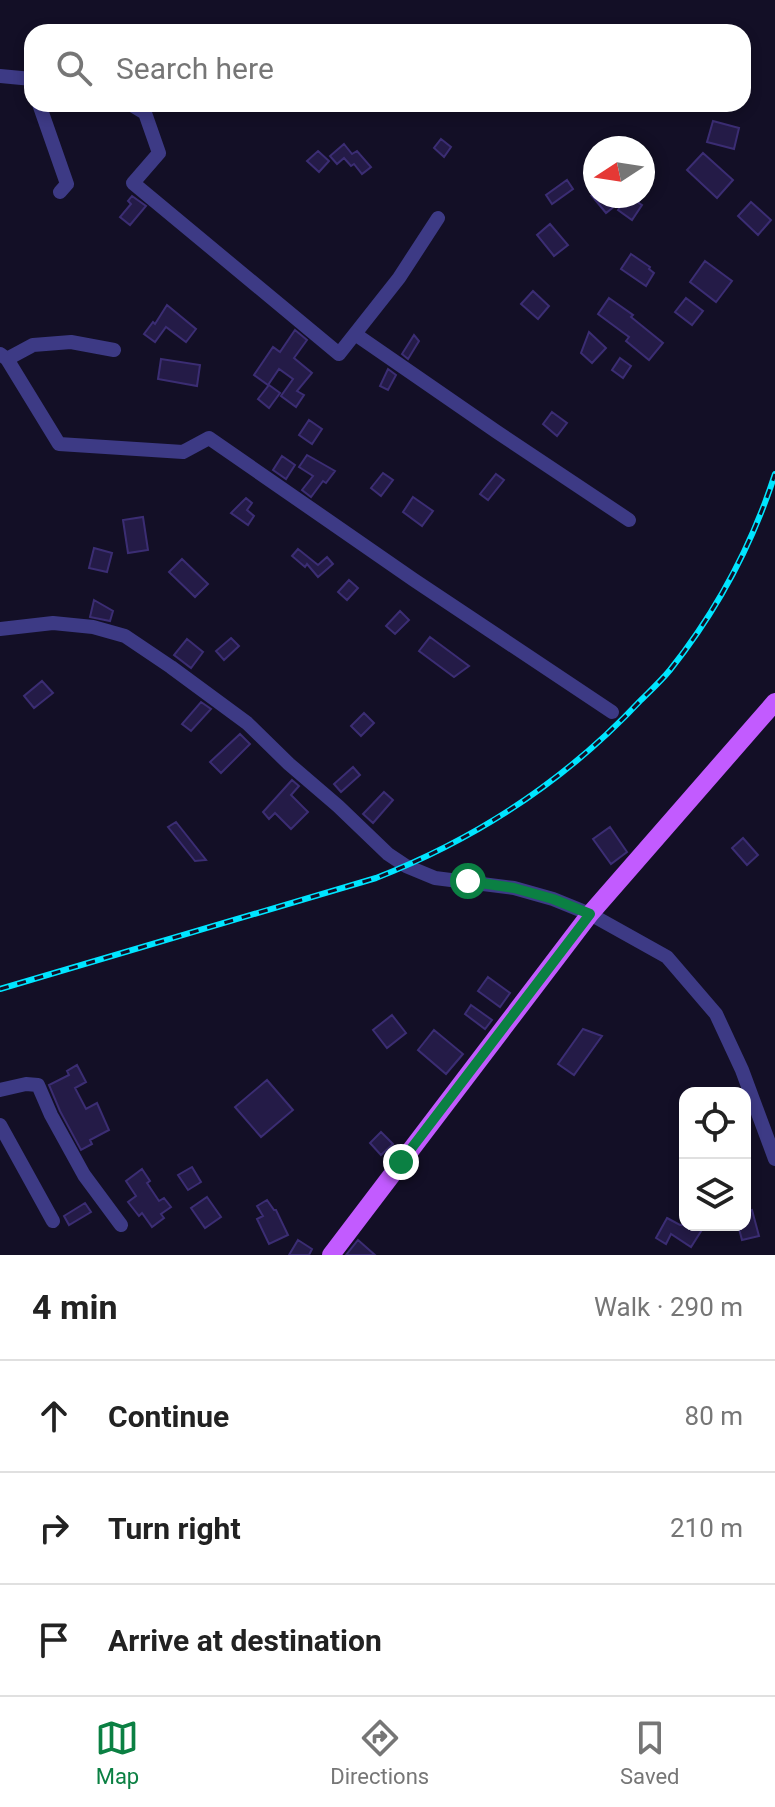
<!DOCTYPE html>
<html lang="en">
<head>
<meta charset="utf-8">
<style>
	:root { --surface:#fff; --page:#f6f6f6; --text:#222; --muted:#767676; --line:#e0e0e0; --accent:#0b8043 }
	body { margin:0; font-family:Roboto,sans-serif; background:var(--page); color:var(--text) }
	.controls { position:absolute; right:24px; bottom:24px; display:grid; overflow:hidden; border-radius:16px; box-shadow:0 4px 12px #0003 }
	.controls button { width:72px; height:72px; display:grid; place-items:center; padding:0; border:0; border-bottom:2px solid var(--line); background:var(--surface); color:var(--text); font:40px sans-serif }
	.compass { position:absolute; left:583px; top:136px; width:72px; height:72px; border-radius:50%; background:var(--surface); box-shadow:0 4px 12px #0003; rotate:258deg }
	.stop { position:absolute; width:24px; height:24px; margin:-18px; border:6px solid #0b8043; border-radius:50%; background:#fff }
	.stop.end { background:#0b8043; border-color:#fff; box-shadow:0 2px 8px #0008 }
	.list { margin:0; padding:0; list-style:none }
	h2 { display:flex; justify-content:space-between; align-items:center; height:104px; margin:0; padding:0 32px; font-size:34px }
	h2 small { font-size:26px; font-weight:400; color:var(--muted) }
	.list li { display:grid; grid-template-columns:52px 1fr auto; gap:24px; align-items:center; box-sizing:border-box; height:112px; padding:0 32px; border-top:2px solid var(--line) }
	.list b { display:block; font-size:30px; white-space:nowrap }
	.list em { font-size:26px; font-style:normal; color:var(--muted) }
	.icon { flex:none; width:44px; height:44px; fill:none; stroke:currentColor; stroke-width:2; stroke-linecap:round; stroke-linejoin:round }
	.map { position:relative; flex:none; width:775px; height:1255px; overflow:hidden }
	.search { position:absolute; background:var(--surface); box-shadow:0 4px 12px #0003; left:24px; right:24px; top:24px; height:88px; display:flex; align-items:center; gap:20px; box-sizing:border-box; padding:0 28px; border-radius:24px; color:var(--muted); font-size:30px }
	.sheet { height:440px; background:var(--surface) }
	nav { display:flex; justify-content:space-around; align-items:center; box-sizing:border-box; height:112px; border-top:2px solid var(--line); background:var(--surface); font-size:22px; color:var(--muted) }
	nav a { display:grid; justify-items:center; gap:4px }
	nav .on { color:var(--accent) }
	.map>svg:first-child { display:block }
	.building { fill:#241b47; stroke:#3b2d73; stroke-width:2 }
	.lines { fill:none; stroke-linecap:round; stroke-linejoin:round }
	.minor { stroke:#3d3a85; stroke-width:14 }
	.major { stroke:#c25bff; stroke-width:18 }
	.rail-casing { stroke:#00e5ff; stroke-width:6 }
	.rail { stroke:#130f26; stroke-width:3; stroke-dasharray:9; stroke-linecap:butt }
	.route { stroke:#0b8043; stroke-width:10 }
</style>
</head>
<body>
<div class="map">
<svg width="775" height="1255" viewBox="0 0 775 1255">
	<rect width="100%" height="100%" fill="#130f26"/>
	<path class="building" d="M713,121L739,128L734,149L707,142Z
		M441,139L451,147L444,157L434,148Z
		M344,144L352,154L357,151L371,167L362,174L354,164L351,166L344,158L337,164L330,156Z
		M318,151L329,161L319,172L307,161Z
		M703,153L733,180L717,198L687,170Z
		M567,180L573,189L552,204L546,195Z
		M132,196L146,206L130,225L120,217L131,204L128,201Z
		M592,196H609L616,205L606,213Z
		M628,196L642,205L632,220L618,210Z
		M751,202L771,220L758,235L738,216Z
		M550,224L568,245L554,256L537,235Z
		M631,254L650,267L649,269L654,273L646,286L621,269Z
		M705,261L732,281L716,302L690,282Z
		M533,291L549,306L538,319L521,304Z
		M609,298L633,315L631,317L663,343L649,360L626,341L629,337L598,314Z
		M686,298L703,311L692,325L675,312Z
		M167,305L196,329L186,342L166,327L155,342L144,334L153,322L155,324Z
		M295,330L307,340L294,358L312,373L297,391L304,395L296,407L281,396L293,379L279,369L268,385L254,375L273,347L280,352Z
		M589,332L606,348L592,363L581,353Z
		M414,335L419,341L408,359L402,354Z
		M620,358L631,366L623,378L612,370Z
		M161,359L200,365L197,386L158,379Z
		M388,369L396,375L388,390L380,386Z
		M269,385L280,393L269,408L258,399Z
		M552,412L567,423L557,436L543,424Z
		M309,420L322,429L312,444L299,435Z
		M307,455L335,471L326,483L323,481L311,497L302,490L313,476L299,467Z
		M282,456L295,465L286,479L273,470Z
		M383,473L393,480L381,496L371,488Z
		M496,474L504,480L488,500L480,494Z
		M413,497L433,511L422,526L403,512Z
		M246,498L252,503L247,510L254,516L248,525L231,513Z
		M143,517L148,550L128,553L123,520Z
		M94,548L112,553L107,572L89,568Z
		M298,549L318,565L327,557L333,564L318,577L307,564L305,567L292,556Z
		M182,559L208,584L195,597L169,572Z
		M349,580L358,588L347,600L338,592Z
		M94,600L113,611L110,621L90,617Z
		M400,611L409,620L395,634L386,626Z
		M430,637L469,666L454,677L419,651Z
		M231,638L239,646L224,660L216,651Z
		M187,639L203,652L191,668L174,655Z
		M42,681L53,693L34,708L24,696Z
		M201,702L211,709L191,731L182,724Z
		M364,713L374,723L361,736L351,726Z
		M240,734L250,744L221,773L210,762Z
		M353,767L360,775L341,792L334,784Z
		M292,780L299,786L291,795L308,812L291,829L275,813L269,819L263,812Z
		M384,792L393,800L373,823L363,814Z
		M176,822L206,860L195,861L168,827Z
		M610,827L627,852L611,864L593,839Z
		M743,838L758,855L747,865L732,848Z
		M488,977L510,993L500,1007L478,991Z
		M471,1005L492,1020L485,1029L465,1014Z
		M392,1015L406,1033L387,1048L373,1030Z
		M583,1029L602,1036L574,1075L558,1064Z
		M434,1030L463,1054L446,1074L418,1050Z
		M77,1065L86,1082L75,1088L86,1109L97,1103L109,1130L90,1140L92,1144L81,1150L60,1111L49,1085L69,1075L67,1071Z
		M267,1080L293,1110L261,1137L235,1107Z
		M381,1132L393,1144L381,1155L370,1143Z
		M192,1167L201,1182L188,1190L178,1175Z
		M142,1169L150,1181L147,1183L159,1201L164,1198L171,1207L161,1214L164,1218L152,1227L142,1213L139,1216L128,1202L136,1196L126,1181Z
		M207,1197L221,1217L205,1228L191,1208Z
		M267,1200L274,1210H276L288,1235L269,1244L257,1219L263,1216L257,1206Z
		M85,1203L91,1212L69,1225L64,1216Z
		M752,1210L759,1236L742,1240L738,1225H745V1212Z
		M667,1218L680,1225H705L691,1247L671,1234L666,1244L656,1238Z
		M298,1240L312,1249L309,1255H289Z
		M358,1240L375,1255H346Z"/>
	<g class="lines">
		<path class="minor" d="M0,76L32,79
			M39,104L67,184L60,192
			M130,104L145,113L159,153L133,183L339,354L399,278L438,218
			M355,334L497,432L629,520
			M0,354L7,359L59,444L183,452L209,438L414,580L612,712
			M7,359L33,345L71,342L114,350
			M0,629L53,623L93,627L125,636L171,667L247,723L289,764L338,806L388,854L406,866L435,878L514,888L553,899L590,914L667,957L716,1014L742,1070L775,1159
			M0,1090L26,1084L38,1085L51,1115L84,1175L121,1225
			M0,1125L53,1221"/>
		<path class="major" d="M331,1255L590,914L775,702"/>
		<g class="rail-casing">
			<path id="rail" d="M0,989L376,878C476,839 566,780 640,701C650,691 661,681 670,670C716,612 752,545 775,474"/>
		</g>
		<use href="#rail" class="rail"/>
	</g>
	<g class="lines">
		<path class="route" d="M401,1162L590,914L553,899L514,888L468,881"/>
	</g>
</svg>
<div class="controls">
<button><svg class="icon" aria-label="locate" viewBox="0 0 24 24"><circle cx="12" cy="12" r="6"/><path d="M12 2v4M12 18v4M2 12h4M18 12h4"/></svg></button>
<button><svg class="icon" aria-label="layers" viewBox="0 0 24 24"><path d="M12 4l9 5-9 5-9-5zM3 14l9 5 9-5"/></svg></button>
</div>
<svg class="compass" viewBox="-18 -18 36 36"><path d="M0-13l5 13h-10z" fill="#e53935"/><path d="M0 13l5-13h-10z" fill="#767676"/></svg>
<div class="stop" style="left:468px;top:881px"></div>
<div class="stop end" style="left:401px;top:1162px"></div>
<div class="search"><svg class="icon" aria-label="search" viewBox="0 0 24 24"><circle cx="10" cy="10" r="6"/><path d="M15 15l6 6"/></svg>Search here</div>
</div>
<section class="sheet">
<h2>4 min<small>Walk · 290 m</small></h2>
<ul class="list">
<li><svg class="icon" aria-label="ahead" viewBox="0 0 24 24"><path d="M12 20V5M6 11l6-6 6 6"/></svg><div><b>Continue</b></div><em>80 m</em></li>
<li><svg class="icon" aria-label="right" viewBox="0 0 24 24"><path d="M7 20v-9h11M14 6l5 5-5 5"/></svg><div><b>Turn right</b></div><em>210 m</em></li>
<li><svg class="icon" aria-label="arrive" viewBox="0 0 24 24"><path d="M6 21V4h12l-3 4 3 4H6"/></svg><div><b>Arrive at destination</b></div></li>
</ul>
</section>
<nav>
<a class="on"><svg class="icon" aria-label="map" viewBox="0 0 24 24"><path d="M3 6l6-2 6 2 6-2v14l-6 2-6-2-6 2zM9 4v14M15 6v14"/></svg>Map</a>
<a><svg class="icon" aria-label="directions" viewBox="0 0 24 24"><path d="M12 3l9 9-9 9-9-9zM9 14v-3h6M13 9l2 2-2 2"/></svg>Directions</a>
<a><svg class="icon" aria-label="saved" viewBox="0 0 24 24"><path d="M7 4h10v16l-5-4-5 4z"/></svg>Saved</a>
</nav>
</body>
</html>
